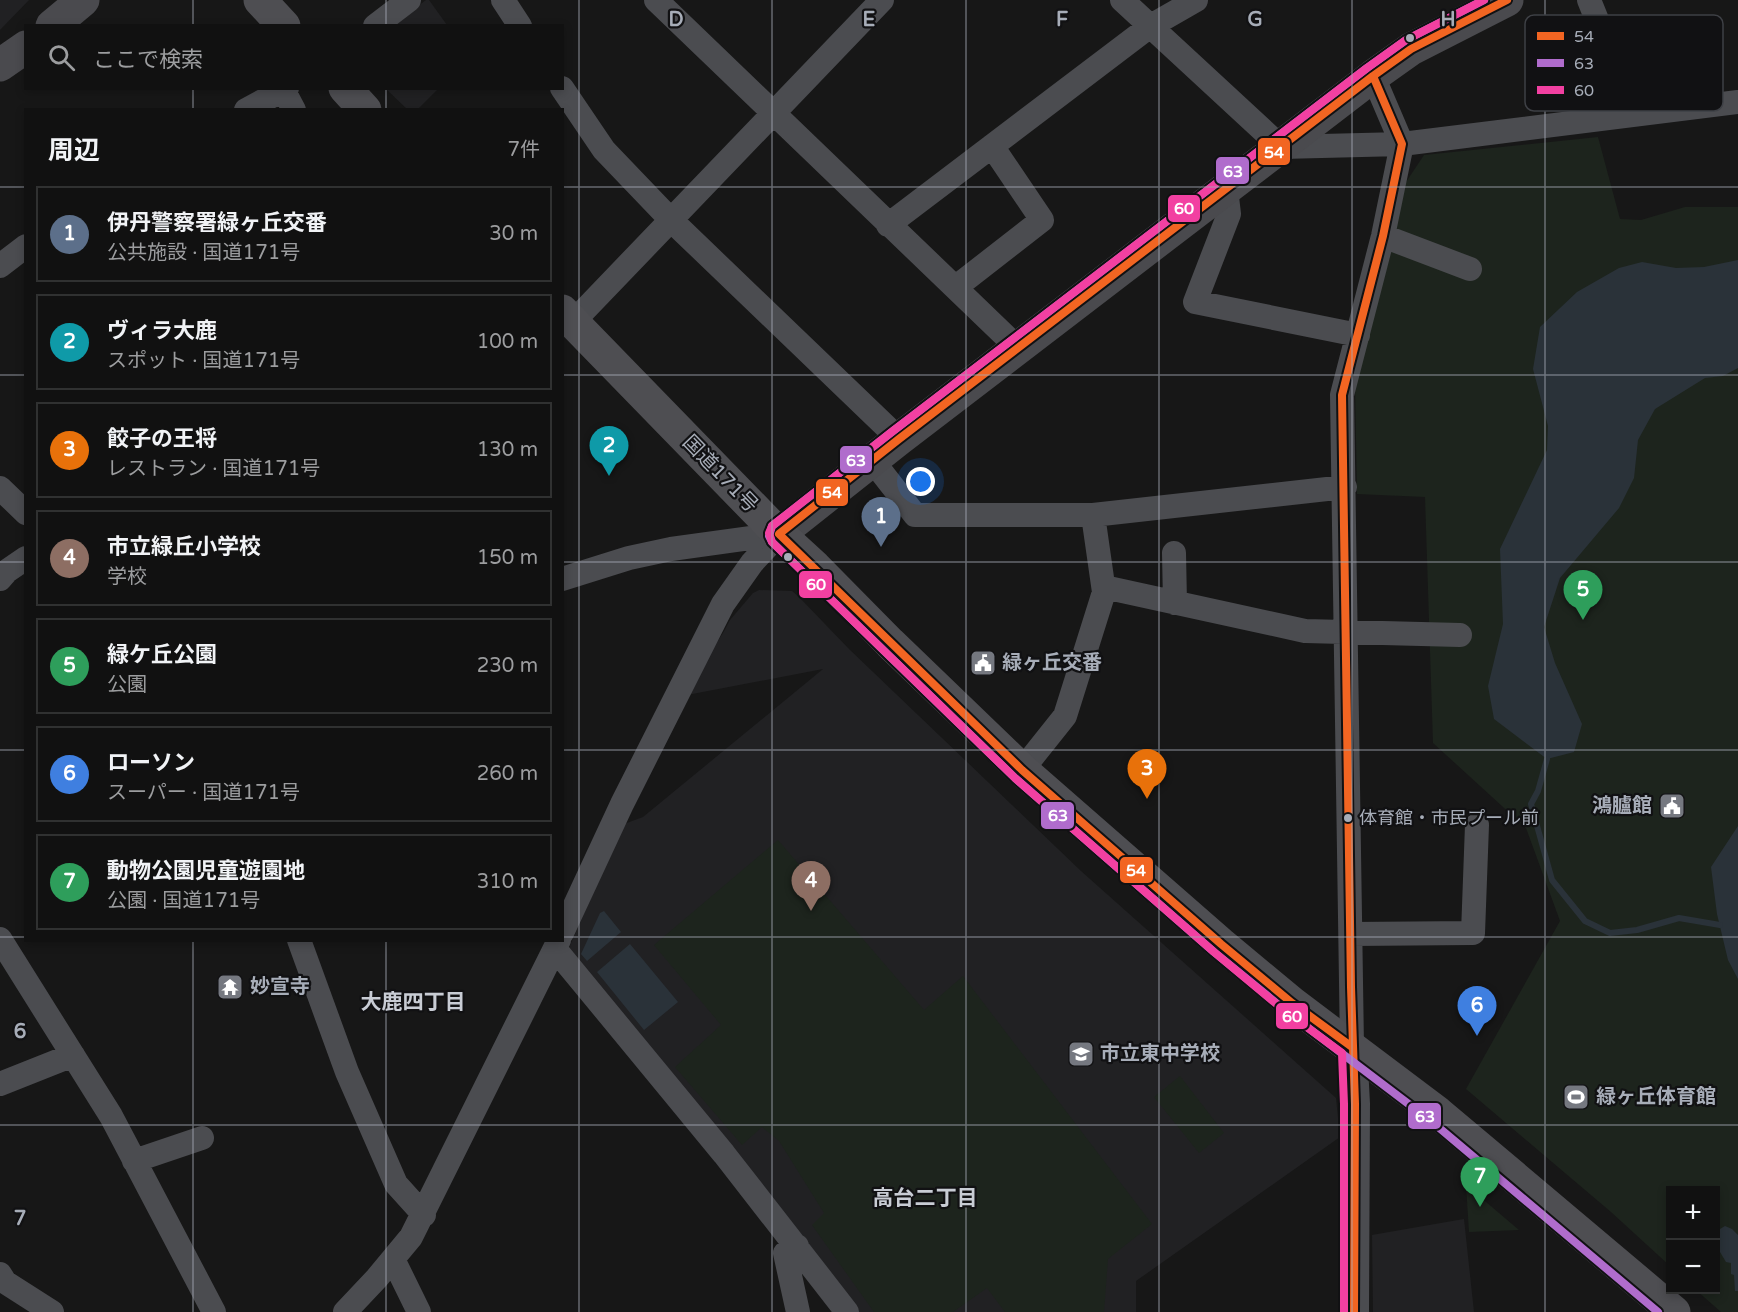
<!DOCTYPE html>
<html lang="ja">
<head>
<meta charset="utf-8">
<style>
	:root { --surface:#111; --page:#1e1f1f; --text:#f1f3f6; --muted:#9c9d9f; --line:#303131; --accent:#757880 }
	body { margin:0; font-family:"Varela Round","Noto Sans JP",sans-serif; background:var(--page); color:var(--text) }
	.controls { position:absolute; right:18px; bottom:18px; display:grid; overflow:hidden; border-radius:0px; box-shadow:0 3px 9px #0003 }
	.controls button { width:54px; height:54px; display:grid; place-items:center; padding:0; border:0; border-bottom:2px solid var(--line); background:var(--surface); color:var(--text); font:30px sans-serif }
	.you { position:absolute; left:921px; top:482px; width:21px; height:21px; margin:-15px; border:4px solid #fff; border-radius:50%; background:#1a73e8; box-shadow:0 0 0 9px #1a73e833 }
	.badge { display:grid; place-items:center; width:39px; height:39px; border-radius:50%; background:var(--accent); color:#fff; font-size:20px; font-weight:700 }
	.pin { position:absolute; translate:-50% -50px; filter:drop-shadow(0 2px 3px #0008) }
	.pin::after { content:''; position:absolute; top:32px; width:21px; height:18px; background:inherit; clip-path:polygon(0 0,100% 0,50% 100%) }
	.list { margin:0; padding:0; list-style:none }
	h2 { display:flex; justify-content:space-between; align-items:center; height:78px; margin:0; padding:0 24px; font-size:26px }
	h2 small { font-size:20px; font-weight:400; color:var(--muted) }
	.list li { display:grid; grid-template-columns:39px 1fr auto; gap:18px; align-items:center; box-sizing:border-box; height:96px; margin:0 12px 12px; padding:0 12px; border:2px solid var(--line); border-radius:0px }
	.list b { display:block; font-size:22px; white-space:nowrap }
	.list p { margin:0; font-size:20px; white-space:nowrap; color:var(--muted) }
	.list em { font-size:20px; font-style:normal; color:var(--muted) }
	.icon { flex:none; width:33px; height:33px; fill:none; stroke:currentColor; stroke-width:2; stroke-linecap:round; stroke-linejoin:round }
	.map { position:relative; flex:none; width:1738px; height:1312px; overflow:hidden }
	.search { position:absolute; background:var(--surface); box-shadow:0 3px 9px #0003; left:24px; top:24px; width:540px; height:66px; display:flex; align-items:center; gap:15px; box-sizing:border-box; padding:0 21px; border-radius:0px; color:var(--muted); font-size:22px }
	.panel { position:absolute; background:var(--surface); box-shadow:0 3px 9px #0003; left:24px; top:108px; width:540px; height:834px; border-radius:0px }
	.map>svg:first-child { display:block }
	.built { fill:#212123 }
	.green { fill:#1d241d }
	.water { fill:#2a3239 }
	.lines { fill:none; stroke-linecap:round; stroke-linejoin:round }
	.stream { stroke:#2a3239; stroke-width:6 }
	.minor { stroke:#4b4c50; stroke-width:24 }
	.tertiary { stroke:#4b4c50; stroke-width:30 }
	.secondary { stroke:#4a4a4e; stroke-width:33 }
	.trunk { stroke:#4e4e52; stroke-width:33 }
	.bus-1-casing { stroke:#111113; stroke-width:12 }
	.bus-2-casing { stroke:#111113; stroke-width:12 }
	.bus-3-casing { stroke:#111113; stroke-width:12 }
	.bus-1 { stroke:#f26522; stroke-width:8 }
	.bus-2 { stroke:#b06ccc; stroke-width:8 }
	.bus-3 { stroke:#f240a1; stroke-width:8 }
	.grid { fill:none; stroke:#a7adb8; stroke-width:1.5; stroke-opacity:0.55 }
	.bus-dot { fill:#a7adb8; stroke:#111113; stroke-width:2 }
	.labels { text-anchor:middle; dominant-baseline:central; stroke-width:4.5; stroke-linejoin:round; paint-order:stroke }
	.bus-label { font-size:18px; fill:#a7adb8; stroke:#111113; text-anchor:start }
	.street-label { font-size:20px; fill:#a7adb8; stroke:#111113 }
	.poi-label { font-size:20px; font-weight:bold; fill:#a7adb8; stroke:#111113; text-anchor:start }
	.neighbourhood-label { font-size:21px; font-weight:bold; fill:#c8ccd4; stroke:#111113 }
	.key { fill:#111113; stroke:#3e4045; stroke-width:1.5 }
	.key-label { font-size:16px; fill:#a7adb8 }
	.grid-label { font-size:20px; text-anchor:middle; font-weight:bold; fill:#a7adb8; stroke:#111113; stroke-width:4.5; stroke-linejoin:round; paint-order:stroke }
	.line-badge { stroke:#111113; stroke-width:2 }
	.badge-label { font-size:16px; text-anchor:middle; font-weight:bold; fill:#fff }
</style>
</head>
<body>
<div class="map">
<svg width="1738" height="1312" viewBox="0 0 1738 1312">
	<rect width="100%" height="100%" fill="#171717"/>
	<path class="built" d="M0,0H29L0,30Z
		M426,0H429L447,25L392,26Z
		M386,89H438L417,110L407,109Z
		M759,590L792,591L799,597L849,649L1081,871L1336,1098L1340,1137L1136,1281V1312H854L567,952L624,824L643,817L823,669L687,695L703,663L723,633L730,620L753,593Z
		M1464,1219L1474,1312H1373L1372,1235Z"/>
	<path class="green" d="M1598,137L1620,219L1641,220L1685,207H1738V1312H1721L1696,1290H1716V1190H1670V1266L1611,1212L1466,1089L1560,921L1526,828L1433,743L1425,497L1357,494L1355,384L1390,256L1406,182L1424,155Z
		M778,840L924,1010L963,976L1152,1224L1108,1259L1104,1312H1005L987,1288L953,1312H874L812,1225L824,1213L779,1141L762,1127L742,1145L675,1067L721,1025L654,945Z
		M1180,1076L1224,1133L1199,1153L1154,1097Z
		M1466,1185L1519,1230L1469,1232Z"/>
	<path class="water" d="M1738,260V368L1723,376L1705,378L1655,409L1638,440L1634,478L1619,508L1560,578L1544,627L1555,663L1582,724L1574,752L1547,759L1494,719L1488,686L1503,624L1500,549L1547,450L1548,426L1533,369L1540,327L1577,292L1619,268L1642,262L1676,268L1704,267Z
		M1738,826V979L1728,960L1717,914L1711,867Z
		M604,911L621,932L587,961L581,954L600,913Z
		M630,944L678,1002L644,1030L597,972Z
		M1725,1226L1732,1229L1738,1235V1291H1735L1734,1275L1731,1274V1263L1726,1262L1720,1252L1716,1253V1236H1718L1720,1229Z"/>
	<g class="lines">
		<path class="stream" d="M1547,759L1538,791L1531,804L1552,880L1585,921L1610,933L1637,930L1679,918L1720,925"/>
		<path class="minor" d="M503,0L520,26
			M656,0L1019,349
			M1122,0L1281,147L1402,144L1738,102
			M1589,0L1635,114
			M375,26L409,0
			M562,88L604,150L671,220L899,439
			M284,91L294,110
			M246,110L287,88
			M1226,189L1229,214L1195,302L1358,335
			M888,225L1149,27L1196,0
			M1383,236L1470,269
			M0,266L26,246
			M956,287L1042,220L992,146
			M573,322L882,0
			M872,460L915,515H1093L1345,487
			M0,488L26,513
			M1174,553L1175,603
			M0,579L7,571L26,558
			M562,579L629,558L671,549L779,534
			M1104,587L1305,631L1460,635
			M1022,770L1065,716L1104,592L1093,515
			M562,933L622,804L723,604L752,563L779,534
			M1351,934L1473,933L1477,825
			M0,939L111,1116L214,1312
			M299,940L347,1072L396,1184L424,1215
			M555,949L724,1154L847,1312
			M1352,1047L1342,395L1383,236L1402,144L1373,76
			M0,1084L73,1055
			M134,1161L202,1138
			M797,1246L785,1253L798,1312
			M393,1259L419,1312
			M0,1274L5,1282L52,1312
			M345,1312L377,1278L411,1237L559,940"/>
		<path class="tertiary" d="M1352,1047L1355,1104L1354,1312"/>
		<path class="secondary" d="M52,26L83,0
			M0,65L26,47
			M779,534L899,439L1373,76L1411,49L1507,0"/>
		<path class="trunk" d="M260,0L284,26
			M345,88L365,110
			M562,311L779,534L815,567L890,643L1022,770L1221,944L1292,1003L1438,1113L1674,1312"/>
		<g class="bus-1-casing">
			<path id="bus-1" d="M1352,1047L1292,1003L1221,944L1022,770L779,534L899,439L1373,76L1411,49L1507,0
				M1354,1312L1355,1104L1351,987L1342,395L1383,236L1402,144L1373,76"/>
		</g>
		<g class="bus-2-casing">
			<path id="bus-2" d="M1484,0L1406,40L1367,68L893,431L772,526L769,536L772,542L1015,778L1214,952L1286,1011L1431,1121L1658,1312"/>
		</g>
		<g class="bus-3-casing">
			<path id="bus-3" d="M1344,1312V1104L1342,1053L1285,1011L1214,952L1015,778L772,542L769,533L772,526L893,431L1367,68L1406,40L1484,0"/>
		</g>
		<use href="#bus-1" class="bus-1"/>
		<use href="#bus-2" class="bus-2"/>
		<use href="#bus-3" class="bus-3"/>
	</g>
	<path class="grid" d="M193,0V26M386,0V26M579,0V1312M772,0V1312M966,0V1312M1159,0V1312M1352,0V1312M1545,0V1312M193,88V110M386,88V110M0,187H26M562,187H1738M0,375H26M562,375H1738M0,562H26M562,562H1738M0,750H26M562,750H1738M0,937H26M562,937H1738M193,940V1312M386,940V1312M0,1125H1738"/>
	<defs>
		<g id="civic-square" transform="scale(1.35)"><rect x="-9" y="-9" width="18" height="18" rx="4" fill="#757880" stroke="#111113"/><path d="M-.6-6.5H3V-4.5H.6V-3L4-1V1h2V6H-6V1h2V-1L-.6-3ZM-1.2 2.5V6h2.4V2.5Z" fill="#fff"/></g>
		<g id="temple-square" transform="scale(1.35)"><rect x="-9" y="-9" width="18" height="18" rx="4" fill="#757880" stroke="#111113"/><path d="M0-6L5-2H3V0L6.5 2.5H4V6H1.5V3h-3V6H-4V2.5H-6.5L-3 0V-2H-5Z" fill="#fff"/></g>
		<g id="school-square" transform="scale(1.35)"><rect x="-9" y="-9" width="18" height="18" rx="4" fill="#757880" stroke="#111113"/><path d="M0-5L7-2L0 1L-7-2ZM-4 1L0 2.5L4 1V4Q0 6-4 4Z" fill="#fff"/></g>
		<g id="stadium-square" transform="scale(1.35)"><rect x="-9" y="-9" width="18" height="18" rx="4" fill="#757880" stroke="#111113"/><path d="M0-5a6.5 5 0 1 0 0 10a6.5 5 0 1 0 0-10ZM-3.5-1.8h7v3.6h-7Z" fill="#fff"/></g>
	</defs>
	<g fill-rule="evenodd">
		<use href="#civic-square" x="983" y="663"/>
		<use href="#civic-square" x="1672" y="806"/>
		<use href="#temple-square" x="230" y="987"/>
		<use href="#school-square" x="1081" y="1054"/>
		<use href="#stadium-square" x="1576" y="1097"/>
	</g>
	<g class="bus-dot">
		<circle cx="1410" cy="38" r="5"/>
		<circle cx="788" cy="557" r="5"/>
		<circle cx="1348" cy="818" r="5"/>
	</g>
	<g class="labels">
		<g class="bus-label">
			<text x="1359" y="818">体育館・市民プール前</text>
		</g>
		<g class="street-label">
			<text transform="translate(720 474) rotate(46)">国道171号</text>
		</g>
		<g class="poi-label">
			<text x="1002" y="663">緑ヶ丘交番</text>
			<text x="1652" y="806" text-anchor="end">鴻臚館</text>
			<text x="250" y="987">妙宣寺</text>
			<text x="1100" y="1054">市立東中学校</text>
			<text x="1596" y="1097">緑ヶ丘体育館</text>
		</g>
		<g class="neighbourhood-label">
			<text x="413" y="1002">大鹿四丁目</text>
			<text x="925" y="1198">高台二丁目</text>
		</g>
	</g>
	<rect x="1525" y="15" width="198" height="96" rx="9" class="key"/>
	<rect x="1537" y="32" width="27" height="8" fill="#f26522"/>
	<rect x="1537" y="59" width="27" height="8" fill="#b06ccc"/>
	<rect x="1537" y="86" width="27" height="8" fill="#f240a1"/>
	<g class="key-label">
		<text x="1574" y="42">54</text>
		<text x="1574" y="69">63</text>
		<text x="1574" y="96">60</text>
	</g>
	<g class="grid-label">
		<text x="676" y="26">D</text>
		<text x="869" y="26">E</text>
		<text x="1062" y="26">F</text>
		<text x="1255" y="26">G</text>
		<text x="1448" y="26">H</text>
		<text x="20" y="1038">6</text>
		<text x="20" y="1225">7</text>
	</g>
	<g class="line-badge">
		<rect x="1257" y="137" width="34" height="29" rx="6" fill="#f26522"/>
		<rect x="1215" y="156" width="35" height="29" rx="6" fill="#b06ccc"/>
		<rect x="1167" y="194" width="34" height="29" rx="6" fill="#f240a1"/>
		<rect x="839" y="445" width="34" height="29" rx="6" fill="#b06ccc"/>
		<rect x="815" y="478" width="34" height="29" rx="6" fill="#f26522"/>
		<rect x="798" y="570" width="35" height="29" rx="6" fill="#f240a1"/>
		<rect x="1040" y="801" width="35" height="29" rx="6" fill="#b06ccc"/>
		<rect x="1119" y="856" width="35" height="28" rx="6" fill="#f26522"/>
		<rect x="1275" y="1002" width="34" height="28" rx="6" fill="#f240a1"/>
		<rect x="1407" y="1102" width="35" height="28" rx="6" fill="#b06ccc"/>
	</g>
	<g class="badge-label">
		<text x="1274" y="158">54</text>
		<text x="1233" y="177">63</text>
		<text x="1184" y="214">60</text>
		<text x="856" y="466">63</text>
		<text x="832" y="498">54</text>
		<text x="816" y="590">60</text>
		<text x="1058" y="821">63</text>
		<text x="1136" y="876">54</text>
		<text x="1292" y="1022">60</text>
		<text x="1425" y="1122">63</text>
	</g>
</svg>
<div class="controls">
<button>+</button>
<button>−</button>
</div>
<div class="you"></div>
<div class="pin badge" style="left:881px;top:547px;background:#5c6f8a">1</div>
<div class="pin badge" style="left:609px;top:476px;background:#0f9aa8">2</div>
<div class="pin badge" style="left:1147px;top:799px;background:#e8710a">3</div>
<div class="pin badge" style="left:811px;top:911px;background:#8d6e63">4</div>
<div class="pin badge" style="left:1583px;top:620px;background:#2e9e5b">5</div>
<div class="pin badge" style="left:1477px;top:1036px;background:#3f7fe0">6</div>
<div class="pin badge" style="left:1480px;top:1207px;background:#2e9e5b">7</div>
<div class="search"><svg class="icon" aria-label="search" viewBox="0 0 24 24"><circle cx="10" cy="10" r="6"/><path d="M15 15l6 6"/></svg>ここで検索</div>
<section class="panel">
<h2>周辺<small>7件</small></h2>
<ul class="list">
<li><span class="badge" style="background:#5c6f8a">1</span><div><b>伊丹警察署緑ヶ丘交番</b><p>公共施設 · 国道171号</p></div><em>30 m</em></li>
<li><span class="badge" style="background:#0f9aa8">2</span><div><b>ヴィラ大鹿</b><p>スポット · 国道171号</p></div><em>100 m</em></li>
<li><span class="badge" style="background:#e8710a">3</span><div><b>餃子の王将</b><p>レストラン · 国道171号</p></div><em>130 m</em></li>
<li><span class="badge" style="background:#8d6e63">4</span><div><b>市立緑丘小学校</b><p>学校</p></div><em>150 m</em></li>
<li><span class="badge" style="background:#2e9e5b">5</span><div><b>緑ケ丘公園</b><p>公園</p></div><em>230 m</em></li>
<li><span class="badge" style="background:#3f7fe0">6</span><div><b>ローソン</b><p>スーパー · 国道171号</p></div><em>260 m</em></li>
<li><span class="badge" style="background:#2e9e5b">7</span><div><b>動物公園児童遊園地</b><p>公園 · 国道171号</p></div><em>310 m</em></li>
</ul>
</section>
</div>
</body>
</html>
